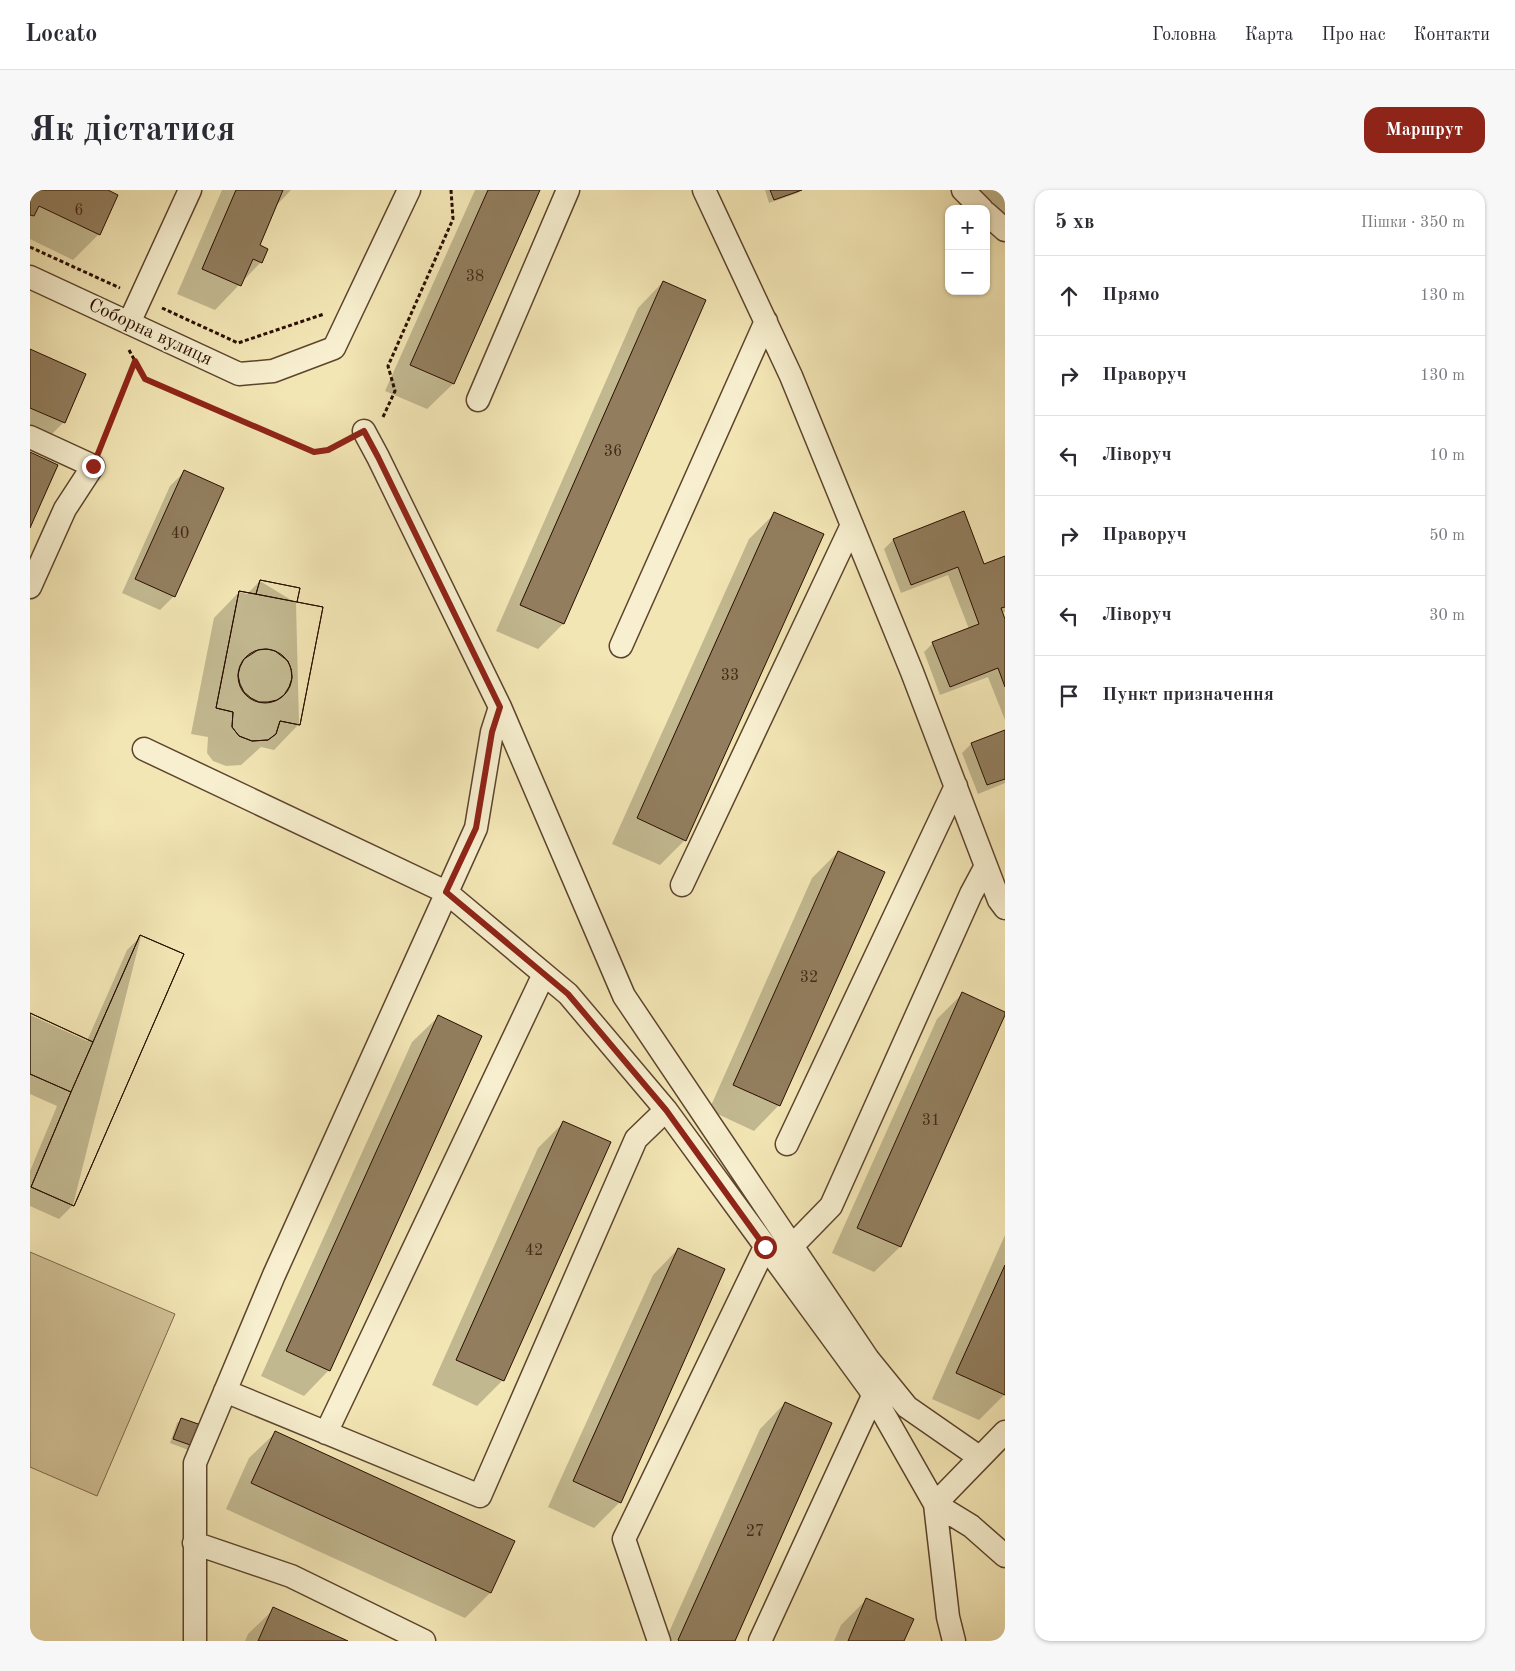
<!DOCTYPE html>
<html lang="uk">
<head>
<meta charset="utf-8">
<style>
	:root { --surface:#fff; --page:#f7f7f7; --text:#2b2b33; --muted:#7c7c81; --line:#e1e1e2; --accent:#8f2418 }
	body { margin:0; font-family:"Old Standard TT",serif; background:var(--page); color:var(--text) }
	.controls { position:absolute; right:15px; top:15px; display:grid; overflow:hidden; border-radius:10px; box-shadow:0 1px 4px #0004 }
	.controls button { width:45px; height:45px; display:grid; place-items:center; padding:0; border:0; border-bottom:1px solid var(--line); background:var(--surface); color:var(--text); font:25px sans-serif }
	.stop { position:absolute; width:15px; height:15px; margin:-11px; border:4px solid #8f2418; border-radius:50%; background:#fff }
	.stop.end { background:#8f2418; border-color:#fff; box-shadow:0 1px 5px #0008 }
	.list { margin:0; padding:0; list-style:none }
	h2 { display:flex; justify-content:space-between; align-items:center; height:65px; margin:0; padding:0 20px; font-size:21px }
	h2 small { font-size:16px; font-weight:400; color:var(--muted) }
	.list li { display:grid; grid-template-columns:32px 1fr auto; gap:15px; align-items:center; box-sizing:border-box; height:80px; padding:0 20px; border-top:1px solid var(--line) }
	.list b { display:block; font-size:19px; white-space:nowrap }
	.list em { font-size:16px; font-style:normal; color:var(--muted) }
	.icon { flex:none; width:28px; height:28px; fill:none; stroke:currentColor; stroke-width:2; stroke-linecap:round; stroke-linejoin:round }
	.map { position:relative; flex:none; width:975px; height:1451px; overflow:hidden; border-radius:15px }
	header { display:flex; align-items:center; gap:30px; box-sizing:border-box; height:70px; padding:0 25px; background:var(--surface); border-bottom:1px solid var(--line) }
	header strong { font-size:24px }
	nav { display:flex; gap:28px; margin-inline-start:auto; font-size:18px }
	.intro { display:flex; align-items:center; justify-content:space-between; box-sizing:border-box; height:120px; padding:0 30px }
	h1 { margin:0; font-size:35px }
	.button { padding:12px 22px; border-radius:15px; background:var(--accent); color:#fff; font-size:18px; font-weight:700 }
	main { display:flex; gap:30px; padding:0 30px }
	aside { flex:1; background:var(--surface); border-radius:15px; box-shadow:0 1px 4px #0004 }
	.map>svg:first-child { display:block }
	.green { fill:#d1c196; stroke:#7d684b }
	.shadow { fill:#0003 }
	.building { fill:#927e5e; stroke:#290e00; fill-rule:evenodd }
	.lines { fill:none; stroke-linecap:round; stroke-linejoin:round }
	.minor-casing { stroke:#5c442d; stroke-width:25 }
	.path { stroke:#290e00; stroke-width:3; stroke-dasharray:4 2.5; stroke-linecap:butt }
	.minor { stroke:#f7efcf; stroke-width:22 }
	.route { stroke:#8f2418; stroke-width:6 }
	.labels { text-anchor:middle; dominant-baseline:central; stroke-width:4; stroke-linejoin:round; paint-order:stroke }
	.number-label { font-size:16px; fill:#432a18 }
	.street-label { font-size:19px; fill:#290e00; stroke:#f7efcf }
</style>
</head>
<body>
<header>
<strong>Locato</strong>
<nav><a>Головна</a><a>Карта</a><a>Про нас</a><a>Контакти</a></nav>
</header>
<div class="intro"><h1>Як дістатися</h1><a class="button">Маршрут</a></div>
<main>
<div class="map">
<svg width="975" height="1451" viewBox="0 0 975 1451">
	<rect width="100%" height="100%" fill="#f3e6b5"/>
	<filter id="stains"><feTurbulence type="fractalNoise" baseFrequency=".004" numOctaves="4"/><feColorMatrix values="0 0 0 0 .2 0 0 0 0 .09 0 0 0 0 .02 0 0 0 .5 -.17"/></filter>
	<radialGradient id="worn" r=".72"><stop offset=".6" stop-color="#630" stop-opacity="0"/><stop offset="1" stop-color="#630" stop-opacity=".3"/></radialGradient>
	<path class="green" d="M0,1062L145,1124L67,1306L0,1277Z"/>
	<path class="shadow" d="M0,0H75L69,44L43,70L0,49Z
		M192,0H261L243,19L228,56L231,72L185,120L147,104Z
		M445,0H509L423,194L397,219L355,201Z
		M735,0H771L768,3L739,13Z
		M926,0H975V50Z
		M633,92L675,111L533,434L508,459L466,441L608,118Z
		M0,161L34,232L8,258L0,254Z
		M154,282L144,406L130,420L92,403L140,296Z
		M744,324L655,650L630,675L582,654L719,349Z
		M863,350L953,376L975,367V422L971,423L975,433V530L958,487L910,505L894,462L903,453L939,439L918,385L871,403L854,359Z
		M230,391L266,413L269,534L244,560L231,557L211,575L196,576L183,571L177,563L178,547L161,544L184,428L209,402L217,404Z
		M975,541V593L948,604L932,563L941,554Z
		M808,662L749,915L724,941L679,920L782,688Z
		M111,746L43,1015L29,1029L0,1016V981L27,916L0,904V825L57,851L97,760Z
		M932,804L870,1057L844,1082L802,1063L907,829Z
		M408,827L299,1180L274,1206L231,1186L382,852Z
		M534,932L473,1190L447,1216L402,1195L508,958Z
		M975,1045V1204L949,1230L902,1209Z
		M648,1059L590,1312L564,1338L518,1317L623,1085Z
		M755,1213L703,1451H635L730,1239Z
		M152,1229L165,1257L161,1261L140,1253L147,1233Z
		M245,1243L460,1403L435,1428L196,1319L219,1268Z
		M836,1410L873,1451H804L811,1435Z
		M244,1419L315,1451H215L218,1444Z"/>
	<path class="building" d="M0,0H78L88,5L70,45L9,16L4,26L0,25Z
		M206,0H253L230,55L238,59L232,73L223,69L211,96L172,79Z
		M458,0H510L424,194L380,175Z
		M740,0H772L744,10Z
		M633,91L676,110L534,434L490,415Z
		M0,159L56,184L35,233L0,218Z
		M0,262L28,275L0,338Z
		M154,280L194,298L145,407L105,389Z
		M934,321L954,374L975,366V417L971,418L975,429V497L968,478L920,497L902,452L949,434L928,377L881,395L863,349Z
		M744,322L794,344L656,651L607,628Z
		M230,390L270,398L267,412L293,417L270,535L250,531L246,544L238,550L222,551L209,546L202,537L203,522L186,518L209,401L226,404ZM237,459L245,461L258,471L261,479L262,488L259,497L254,505L247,510L238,512H229L221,508L214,502L210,494L208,485L210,477L214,469L228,460Z
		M230,390L270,398L267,412L226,404Z
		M209,401L293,417L270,535L250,531L246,544L238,550L222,551L209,546L202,537L203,522L186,518Z
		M208 486a27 27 0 1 1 54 0a27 27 0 1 1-54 0Z
		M975,540V589L957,595L941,553Z
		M808,661L855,682L750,916L703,895Z
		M110,745L154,764L44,1016L1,997L41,902L0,884V823L63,852Z
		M110,745L154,764L44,1016L1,997L41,902Z
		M932,802L975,822V825L871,1057L827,1038Z
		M0,823L63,852L41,902L0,884Z
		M408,825L452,846L300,1181L256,1161Z
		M533,931L581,952L474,1191L426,1170Z
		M648,1058L695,1079L591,1313L543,1291Z
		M975,1075V1205L926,1183Z
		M755,1212L802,1233L705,1451H649L648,1450Z
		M151,1228L174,1236L166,1257L143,1249Z
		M245,1241L485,1351L461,1403L221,1293Z
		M836,1408L884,1429L874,1451H818Z
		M243,1417L318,1451H228Z"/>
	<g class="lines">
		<g class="minor-casing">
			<path id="minor" d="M674,0L761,186L882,482L969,710L975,718
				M933,0L952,19
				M956,23L975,40
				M0,87L209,184L243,181L304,158L379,0
				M99,133L160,0
				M448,210L538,0
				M334,241L348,267L470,517L594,806L838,1169L877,1217L949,1267
				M0,247L63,276L35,319L0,397
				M591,456L736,131
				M114,559L416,702L538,804L636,920L839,1198L905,1314L918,1427L924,1451
				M652,695L822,335
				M757,954L926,596
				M762,1056L801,1016L941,704L956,676
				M195,1201L450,1306L606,949L636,920
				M975,1242L905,1314L941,1336L975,1366
				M296,1243L514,784
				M164,1353L261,1386L394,1451
				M165,1451V1273L244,1085L446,638L462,542L470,517
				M629,1451L594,1349L735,1057
				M730,1451L843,1206"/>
		</g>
		<path class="path" d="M0,57L90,98
			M132,118L208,153L294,124
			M99,160L115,189L283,262L298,260L313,252
			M353,227L365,201L358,176L423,29L421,0
			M72,255L105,171"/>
		<use href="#minor" class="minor"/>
	</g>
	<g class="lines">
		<path class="route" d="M63,276L105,171L115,189L284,262L298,260L334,241L348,267L470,517L462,542L446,638L416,702L538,804L636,920L735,1057"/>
	</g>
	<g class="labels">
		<g class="number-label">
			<text x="49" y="21">6</text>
			<text x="445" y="87">38</text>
			<text x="583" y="262">36</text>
			<text x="150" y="344">40</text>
			<text x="700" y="486">33</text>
			<text x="779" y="788">32</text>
			<text x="901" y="931">31</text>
			<text x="504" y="1061">42</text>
			<text x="725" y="1342">27</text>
		</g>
		<g class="street-label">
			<text transform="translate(120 143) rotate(25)">Соборна вулиця</text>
		</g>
	</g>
	<rect width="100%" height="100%" filter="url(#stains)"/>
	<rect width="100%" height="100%" fill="url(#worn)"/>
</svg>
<div class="controls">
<button>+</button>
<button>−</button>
</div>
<div class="stop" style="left:735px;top:1057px"></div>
<div class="stop end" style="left:63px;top:276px"></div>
</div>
<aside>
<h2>5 хв<small>Пішки · 350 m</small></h2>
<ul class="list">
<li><svg class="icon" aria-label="ahead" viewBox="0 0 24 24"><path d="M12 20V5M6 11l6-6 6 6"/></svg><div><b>Прямо</b></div><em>130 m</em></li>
<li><svg class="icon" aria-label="right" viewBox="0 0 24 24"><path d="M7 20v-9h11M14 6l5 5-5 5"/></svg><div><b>Праворуч</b></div><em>130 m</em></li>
<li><svg class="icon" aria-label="left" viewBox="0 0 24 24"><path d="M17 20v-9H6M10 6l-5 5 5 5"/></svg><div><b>Ліворуч</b></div><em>10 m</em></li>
<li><svg class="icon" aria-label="right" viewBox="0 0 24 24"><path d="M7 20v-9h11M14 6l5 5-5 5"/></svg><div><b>Праворуч</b></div><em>50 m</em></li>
<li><svg class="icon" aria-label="left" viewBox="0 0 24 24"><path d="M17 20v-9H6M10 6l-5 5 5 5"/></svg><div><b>Ліворуч</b></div><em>30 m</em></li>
<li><svg class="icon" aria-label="arrive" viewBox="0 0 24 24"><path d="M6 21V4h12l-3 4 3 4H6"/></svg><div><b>Пункт призначення</b></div></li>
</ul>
</aside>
</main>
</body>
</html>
